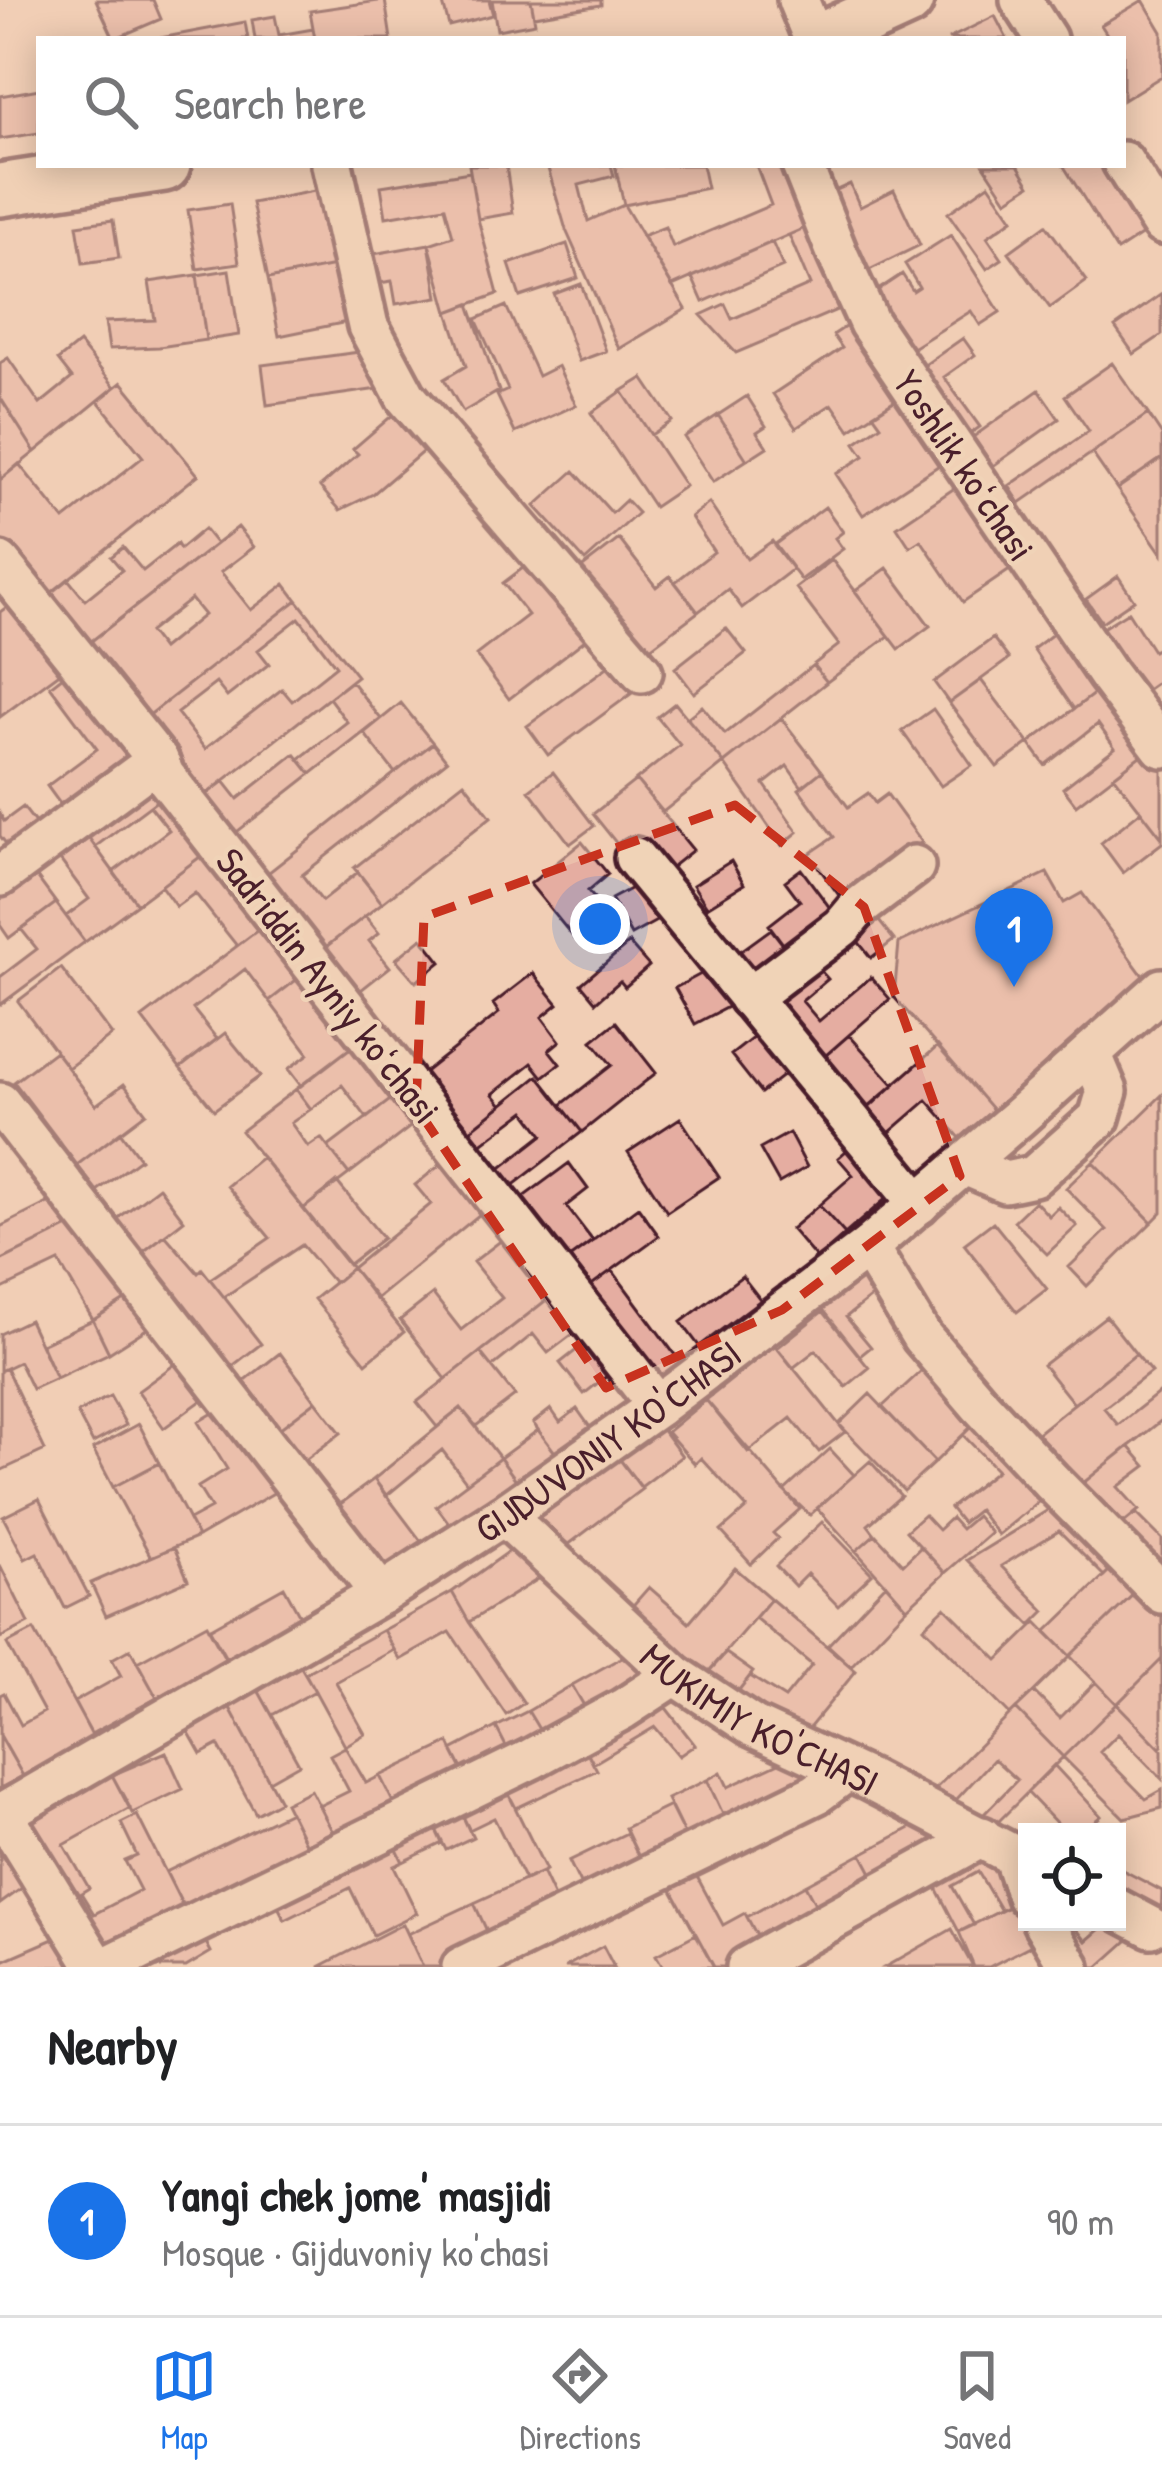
<!DOCTYPE html>
<html lang="en">
<head>
<meta charset="utf-8">
<style>
	:root { --surface:#fff; --page:#f2f2f2; --text:#202124; --muted:#757577; --line:#e0e0e0; --accent:#1a73e8 }
	body { margin:0; font-family:"Patrick Hand",sans-serif; background:var(--page); color:var(--text) }
	.controls { position:absolute; right:36px; bottom:36px; display:grid; overflow:hidden; border-radius:0px; box-shadow:0 6px 30px #0003 }
	.controls button { width:108px; height:108px; display:grid; place-items:center; padding:0; border:0; border-bottom:3px solid var(--line); background:var(--surface); color:var(--text); font:60px sans-serif }
	.you { position:absolute; left:600px; top:924px; width:42px; height:42px; margin:-30px; border:9px solid #fff; border-radius:50%; background:#1a73e8; box-shadow:0 0 0 18px #1a73e833 }
	.badge { display:grid; place-items:center; width:78px; height:78px; border-radius:50%; background:var(--accent); color:#fff; font-size:39px; font-weight:700 }
	.pin { position:absolute; translate:-50% -99px; filter:drop-shadow(0 3px 6px #0008) }
	.pin::after { content:''; position:absolute; top:63px; width:42px; height:36px; background:inherit; clip-path:polygon(0 0,100% 0,50% 100%) }
	.list { margin:0; padding:0; list-style:none }
	h2 { display:flex; justify-content:space-between; align-items:center; height:156px; margin:0; padding:0 48px; font-size:51px }
	h2 small { font-size:39px; font-weight:400; color:var(--muted) }
	.list li { display:grid; grid-template-columns:78px 1fr auto; gap:36px; align-items:center; box-sizing:border-box; height:192px; padding:0 48px; border-top:3px solid var(--line) }
	.list b { display:block; font-size:45px; white-space:nowrap }
	.list p { margin:0; font-size:39px; white-space:nowrap; color:var(--muted) }
	.list em { font-size:39px; font-style:normal; color:var(--muted) }
	.icon { flex:none; width:66px; height:66px; fill:none; stroke:currentColor; stroke-width:2; stroke-linecap:round; stroke-linejoin:round }
	.map { position:relative; flex:none; width:1162px; height:1967px; overflow:hidden }
	.search { position:absolute; background:var(--surface); box-shadow:0 6px 30px #0003; left:36px; right:36px; top:36px; height:132px; display:flex; align-items:center; gap:30px; box-sizing:border-box; padding:0 42px; border-radius:0px; color:var(--muted); font-size:45px }
	.sheet { height:348px; background:var(--surface) }
	nav { display:flex; justify-content:space-around; align-items:center; box-sizing:border-box; height:168px; border-top:3px solid var(--line); background:var(--surface); font-size:33px; color:var(--muted) }
	nav a { display:grid; justify-items:center; gap:6px }
	nav .on { color:var(--accent) }
	.map>svg:first-child { display:block }
	.building { fill:#e5ada1; stroke:#4a1f2b; stroke-width:3; fill-rule:evenodd }
	.lines { fill:none; stroke-linecap:round; stroke-linejoin:round }
	.minor-casing { stroke:#4a1f2b; stroke-width:48 }
	.major-casing { stroke:#4a1f2b; stroke-width:60 }
	.minor { stroke:#f0d3b7; stroke-width:39 }
	.major { stroke:#f0d3b7; stroke-width:51 }
	.marked { fill:none; stroke:#c8321e; stroke-width:9; stroke-dasharray:24 15; stroke-linejoin:round }
	.labels { text-anchor:middle; dominant-baseline:central; stroke-width:9; stroke-linejoin:round; paint-order:stroke }
	.street-label { font-size:39px; fill:#4a1f2b; stroke:#f0d3b7 }
</style>
</head>
<body>
<div class="map">
<svg width="1162" height="1967" viewBox="0 0 1162 1967">
	<rect width="100%" height="100%" fill="#f1ceb5"/>
	<filter id="ink" filterUnits="userSpaceOnUse"><feTurbulence type="fractalNoise" baseFrequency=".00833" numOctaves="2"/><feDisplacementMap in="SourceGraphic" scale="24" xChannelSelector="R" yChannelSelector="G"/><feConvolveMatrix kernelMatrix="1 2 1 2 8 2 1 2 1" color-interpolation-filters="sRGB"/></filter>
	<g filter="url(#ink)">
		<path class="building" d="M96,0H153L161,19L114,39Z
			M385,0L391,39H315L310,11Z
			M442,0H489L493,15L449,26Z
			M492,0H531L535,23L497,30Z
			M531,0H601V5L534,16Z
			M1143,0L1162,32V76L1123,100V39H1110L1101,25Z
			M275,16L279,35L313,29L315,39H255L252,20Z
			M995,16L1007,39H948Z
			M245,22L248,39H155Z
			M39,89V133L0,139V96Z
			M469,165H506L513,213L478,219Z
			M547,165H611L614,176L579,185L588,221L624,205L686,309L619,349L566,230Z
			M615,165H702L707,188L624,205Z
			M756,165H787L809,226L672,286L642,236L665,227L673,247L771,205Z
			M984,165H1018L1030,185L1007,200Z
			M1063,165H1112L1152,228L1117,251Z
			M470,172L478,219L498,294L448,312L429,244L453,236L445,207L386,217L381,186Z
			M850,184L860,207L894,190L920,245L863,273L826,195Z
			M989,184L1013,219L987,237L1002,259L987,269L948,213Z
			M325,189L340,265L268,279L252,203Z
			M230,204L239,263L197,269L188,210Z
			M113,220L119,258L83,263L77,225Z
			M1046,225L1087,281L1050,308L1009,252Z
			M809,226L844,307L736,353L701,315L725,304L732,319L810,285L789,235Z
			M951,235L1000,312L980,325L971,311L911,349L875,292L902,274L913,291L919,287L905,264Z
			M772,242L783,267L703,302L692,277Z
			M429,244L438,297L396,304L392,281L373,284L368,255Z
			M567,244L578,278L520,297L509,264Z
			M340,265L352,321L279,336L268,279Z
			M229,270L239,335L206,340L197,275Z
			M197,275L206,340L159,347L109,349L105,322L155,320L149,282Z
			M581,284L606,351L579,361L554,294Z
			M1162,294V335L1134,354L1115,327Z
			M469,304L499,391L463,412L444,379L466,366L448,312Z
			M506,306L538,376L558,366L576,405L515,433L497,395L508,390L476,319Z
			M854,321L903,395L850,430L832,404L796,428L773,394L842,348L833,335Z
			M963,338L975,355L944,377L980,427L961,440L913,373Z
			M79,343L115,387L35,452L0,397V363L8,358L40,404L72,378L58,360Z
			M367,351L385,388L267,405L262,365Z
			M1112,363L1148,414L1020,503L1009,486L1089,431L1065,396Z
			M643,378L672,421L651,435L622,391Z
			M122,382L198,475L46,597L0,540V480L19,464L64,520L143,457L98,401Z
			M1039,390L1059,419L993,466L973,437Z
			M622,391L685,486L654,507L591,413Z
			M903,395L947,460L863,515L836,474L864,456L855,443L881,425L873,414Z
			M747,396L766,426L757,432L767,447L747,460L718,415Z
			M0,397L35,452L0,480Z
			M396,412L427,448L373,494L340,510L320,487L358,454L353,449Z
			M1148,414L1162,435V458L1117,489L1092,453Z
			M718,415L747,460L713,482L684,437Z
			M1162,458V554L1117,489Z
			M574,471L612,513L626,500L638,513L585,561L535,506Z
			M962,483L1017,565L963,602L921,540L910,547L897,527Z
			M709,503L747,559L772,541L793,569L742,608L728,589L698,612L675,582L714,552L691,517Z
			M825,507L843,532L835,538L843,549L801,580L774,545Z
			M238,527L254,547L221,572L251,610L285,584L297,600L143,720L85,646ZM191,599L204,615L162,649L149,632Z
			M204,529L216,544L85,646L46,597L68,579L85,600L122,570L111,557L123,547L143,571L177,544L180,549Z
			M619,539L656,587L670,576L698,612L649,649L626,619L621,623L580,569Z
			M536,558L594,633L509,699L476,655L528,615L503,583Z
			M832,560L889,636L827,682L813,665L839,645L796,588Z
			M887,568L930,626L899,649L855,591Z
			M1118,576L1134,600L1102,622L1086,599Z
			M297,600L357,676L203,797L143,720ZM299,618L336,666L292,701L282,689L205,749L177,713L216,683L227,697L269,664L258,650Z
			M15,601L65,669L0,717V612Z
			M1128,612L1153,651L1162,645V679L1138,696L1096,632Z
			M1062,627L1103,687L1074,709L1033,649Z
			M726,628L746,653L694,693L675,668Z
			M993,638L1009,659L949,703L934,682Z
			M614,662L635,691L548,755L527,726Z
			M813,665L827,682L724,763L687,718L702,706L725,734Z
			M68,672L137,764L68,815L47,786L97,749L50,686Z
			M981,680L1029,743L997,767L949,703Z
			M351,681L381,719L311,774L299,759L347,722L329,698Z
			M1103,687L1149,749L1076,805L1063,788L1115,748L1098,724L1045,765L1029,743Z
			M401,703L433,743L395,773L364,733Z
			M675,703L724,763L663,812L636,780L680,745L657,717Z
			M933,709L972,765L941,786L902,731Z
			M781,718L822,771L802,787L787,766L764,784L798,832L782,845L724,763Z
			M433,743L447,761L302,875L322,901L358,872L382,903L322,950L264,876Z
			M1149,749L1162,765V838L1114,776Z
			M295,754L311,774L233,835L203,797L224,781L238,799Z
			M149,771L166,794L95,847L78,823Z
			M822,771L848,807L868,793L875,803L887,794L922,842L843,901L809,854L834,837L799,789Z
			M553,772L594,826L570,844L529,790Z
			M636,780L693,850L663,874L634,839L621,849L593,814Z
			M464,782L491,817L382,903L354,868Z
			M166,794L208,851L137,904L113,872L169,830L150,806Z
			M23,807L43,833L14,854L0,836V814L4,821Z
			M1141,811L1162,838V843L1123,873L1101,843Z
			M78,823L137,904L85,942L66,916L89,899L49,845Z
			M582,842L608,874L588,891L606,912L574,938L530,884Z
			M208,851L266,924L237,946L195,893L176,907L161,886Z
			M25,861L56,903L9,938L0,925V880Z
			M731,861L744,884L707,907L693,885Z
			M801,869L839,920L792,956L769,925L800,901L785,881Z
			M1047,873L1064,903L1082,893L1144,977L993,1110L894,997L899,943Z
			M643,882L662,918L631,935L611,899Z
			M56,903L85,942L0,1005V977L37,949L21,929Z
			M872,912L894,940L871,958L849,930Z
			M365,916L379,933L369,941L390,967L356,994L322,950Z
			M266,924L304,974L269,1001L245,969L193,1009L217,1039L180,1068L142,1018Z
			M771,929L792,956L752,986L731,958Z
			M422,938L441,962L416,982L396,959Z
			M629,943L649,966L625,987L620,981L596,1002L581,984Z
			M812,961L828,979L802,1001L819,1021L871,977L890,999L817,1063L764,1003Z
			M714,967L733,1004L695,1024L675,988Z
			M61,968L112,1035L68,1068L18,1001Z
			M533,973L558,1004L542,1017L560,1041L549,1050L560,1064L543,1077L532,1063L493,1094L502,1105L468,1132L422,1074L499,1013L493,1004Z
			M304,974L357,1043L301,1086L288,1069L309,1054L269,1001Z
			M616,1022L656,1073L582,1132L561,1105L612,1065L592,1041Z
			M764,1029L794,1067L761,1093L731,1055Z
			M225,1033L260,1076L214,1110L180,1068Z
			M849,1035L894,1085L862,1114L817,1063Z
			M358,1042L398,1094L367,1118L342,1085L311,1109L296,1089Z
			M938,1046L993,1110L960,1138L927,1100L888,1134L866,1109Z
			M55,1051L96,1105L124,1084L146,1113L77,1165L14,1082Z
			M538,1076L582,1132L511,1187L498,1170L543,1135L525,1111L479,1146L468,1132Z
			M296,1089L311,1109L291,1123L308,1147L321,1138L349,1174L303,1209L241,1131Z
			M398,1094L418,1121L349,1174L328,1147Z
			M1162,1095V1212L1152,1222L1093,1162Z
			M680,1118L719,1177L667,1212L628,1152Z
			M120,1132L140,1159L97,1191L77,1165Z
			M789,1133L807,1167L779,1183L760,1149Z
			M855,1143L896,1190L845,1234L819,1205L853,1175L838,1158Z
			M262,1157L352,1268L334,1283L302,1245L224,1297L210,1279L270,1238L227,1186Z
			M445,1161L485,1210L376,1299L352,1268L431,1204L415,1185Z
			M1093,1162L1152,1222L1087,1286L1069,1267L1107,1230L1066,1188Z
			M569,1163L588,1189L566,1206L593,1241L565,1261L519,1200Z
			M337,1182L383,1238L348,1265L303,1209Z
			M159,1187L184,1220L143,1252L117,1219Z
			M54,1200L73,1225L0,1261V1227Z
			M1035,1201L1049,1216L1058,1207L1077,1226L1047,1254L1014,1221Z
			M819,1205L845,1234L817,1259L791,1229Z
			M638,1207L659,1236L586,1289L565,1261Z
			M993,1222L1047,1289L1017,1312L964,1244Z
			M73,1225L128,1298L93,1320L59,1262L0,1290V1261Z
			M165,1235L198,1273L202,1269L261,1344L230,1368L143,1252Z
			M507,1236L554,1294L446,1379L400,1320L433,1294L461,1330L502,1298L473,1262Z
			M352,1268L404,1332L366,1363L314,1299Z
			M869,1269L884,1287L846,1317L871,1347L860,1356L821,1307Z
			M612,1270L681,1363L655,1382L586,1289Z
			M742,1276L763,1303L702,1350L681,1322Z
			M554,1294L581,1328L548,1353L533,1334L492,1367L480,1352Z
			M128,1298L148,1328L109,1353L93,1320Z
			M823,1311L869,1368L846,1387L816,1350L793,1368L777,1348Z
			M1106,1316L1136,1354L1074,1404L1043,1365Z
			M29,1320L56,1378L32,1389L19,1362L0,1371V1334Z
			M93,1320L109,1353L56,1378L41,1344Z
			M588,1341L612,1372L584,1394L560,1363Z
			M775,1345L845,1432L819,1452L791,1418L748,1452L706,1400Z
			M480,1352L515,1396L476,1426L461,1408L437,1427L417,1402Z
			M280,1353L316,1401L279,1429L243,1382Z
			M1136,1354L1151,1372L1104,1408L1118,1425L1162,1390V1420L1077,1488L1035,1435Z
			M186,1356L212,1393L164,1428L138,1391Z
			M928,1365L977,1421L935,1462L882,1407Z
			M6,1368L45,1450L0,1471V1371Z
			M870,1394L935,1462L904,1491L839,1424Z
			M110,1396L126,1425L93,1443L77,1413Z
			M706,1400L800,1509L773,1533L778,1538L751,1564L721,1531L747,1508L701,1458L695,1464L667,1432Z
			M316,1401L341,1433L304,1461L279,1429Z
			M225,1406L277,1491L198,1537L189,1520L211,1508L198,1487L227,1469L198,1422Z
			M461,1408L500,1458L467,1483L442,1450L386,1496L374,1479Z
			M551,1409L560,1422L577,1409L592,1430L557,1455L533,1423Z
			M977,1421L1048,1494L998,1535L978,1510L962,1523L950,1508L997,1470L963,1435Z
			M139,1424L159,1463L113,1487L93,1449Z
			M659,1425L682,1456L641,1487L618,1457Z
			M538,1430L557,1455L519,1484L500,1458Z
			M1129,1446L1146,1466L1118,1487L1139,1510L1116,1529L1077,1488Z
			M830,1449L854,1475L810,1515L784,1491Z
			M618,1457L642,1489L564,1548L536,1518Z
			M500,1458L519,1484L455,1531L436,1506Z
			M870,1461L901,1496L868,1525L875,1534L856,1551L817,1508Z
			M159,1463L198,1537L151,1557L113,1487Z
			M374,1479L424,1545L390,1571L339,1505Z
			M39,1499L89,1596L65,1608L37,1553L25,1559L3,1517Z
			M1058,1504L1117,1563L1104,1576L1059,1531L1001,1566L1045,1611L1031,1625L967,1560Z
			M1136,1513L1162,1539V1559L1154,1567L1116,1529Z
			M924,1515L938,1530L951,1518L961,1529L976,1516L991,1533L945,1573L906,1531Z
			M822,1522L872,1574L838,1606L807,1574L795,1586L776,1566Z
			M875,1534L903,1564L921,1547L945,1573L907,1608L856,1551Z
			M174,1547L188,1580L106,1616L91,1583Z
			M511,1550L540,1578L469,1622L452,1592Z
			M1117,1563L1141,1587L1070,1656L1046,1632Z
			M0,1565L29,1623L0,1638Z
			M735,1568L771,1599L704,1677L627,1612L649,1587L689,1622Z
			M886,1584L907,1608L851,1666L828,1645Z
			M284,1587L306,1627L231,1669L209,1629Z
			M1141,1587L1162,1609V1659L1117,1704L1070,1656Z
			M452,1592L469,1622L524,1703L506,1715L450,1632L400,1660L383,1630Z
			M771,1599L856,1671L801,1738L735,1695L750,1676L785,1698L812,1665L755,1618Z
			M945,1607L998,1660L1037,1622L1070,1656L1010,1715L924,1627Z
			M207,1624L227,1660L157,1698L137,1662Z
			M34,1630L93,1737L23,1776L0,1735V1695L4,1693L21,1725L44,1712L7,1644Z
			M383,1630L394,1650L336,1682L365,1734L345,1746L305,1673Z
			M130,1649L157,1698L91,1734L74,1702L121,1676L112,1659Z
			M633,1651L650,1682L590,1716L572,1685Z
			M726,1653L753,1672L733,1698L704,1677Z
			M1162,1659V1746L1160,1748L1117,1704Z
			M301,1667L315,1691L272,1715L258,1690Z
			M1096,1682L1117,1704L1063,1757L1016,1709L1034,1692L1060,1718Z
			M572,1685L590,1716L546,1741L528,1711Z
			M258,1690L299,1764L269,1781L229,1706Z
			M663,1704L695,1745L679,1756L655,1727L593,1764L583,1744Z
			M1117,1704L1162,1750V1779L1118,1734L1100,1752L1146,1799L1162,1790V1808L1124,1818L1063,1757Z
			M229,1706L280,1801L256,1814L218,1745L201,1754L187,1729Z
			M1016,1709L1063,1757L998,1822L984,1814L1017,1780L994,1759L956,1800L935,1789Z
			M528,1711L546,1741L512,1758L496,1727Z
			M496,1727L512,1758L468,1781L452,1750Z
			M0,1736L23,1776L0,1788Z
			M449,1743L468,1781L399,1814L380,1776Z
			M583,1744L597,1770L516,1808L502,1781Z
			M345,1747L366,1783L380,1776L399,1814L339,1844L319,1806L349,1791L330,1755Z
			M166,1752L183,1789L132,1813L112,1775Z
			M796,1755L813,1788L730,1829L707,1780L721,1772L728,1787Z
			M1054,1765L1101,1816L1082,1832H1065L1027,1792Z
			M112,1775L130,1808L64,1845L89,1888L65,1903L20,1826Z
			M707,1780L730,1829L691,1848L667,1799Z
			M502,1781L546,1870L525,1880L494,1818L469,1830L457,1804Z
			M311,1790L339,1844L312,1857L285,1803Z
			M457,1804L473,1837L446,1850L430,1817Z
			M670,1806L691,1848L645,1870L625,1828Z
			M290,1812L312,1857L188,1916L166,1872Z
			M137,1815L188,1916L102,1960L65,1903L81,1893L94,1914L140,1890L125,1861L137,1856L121,1823Z
			M430,1817L442,1843L403,1862L391,1837Z
			M916,1825L950,1847L879,1886L862,1854Z
			M627,1833L645,1870L587,1898L569,1861Z
			M391,1837L403,1862L394,1866L417,1913L373,1935L350,1888L285,1920L272,1895Z
			M0,1843L33,1880L0,1904Z
			M984,1847L1021,1900L1001,1911L978,1872L952,1886L974,1925L959,1932L931,1878Z
			M862,1854L879,1886L822,1917L805,1885Z
			M1117,1867L1162,1891L1161,1919L1117,1895Z
			M694,1871L723,1925L745,1913L764,1949L729,1967H714L669,1885Z
			M542,1872L561,1912L493,1944L474,1903Z
			M805,1885L822,1917L764,1949L747,1917Z
			M1021,1900L1043,1939L989,1967H974L959,1932Z
			M474,1903L493,1944L443,1967H423L408,1934Z
			M1056,1922H1071L1086,1941L1108,1922L1136,1933L1098,1967H1084Z
			M403,1924L423,1967H319Z
			M952,1929L973,1967H885Z
			M201,1933L211,1952L186,1967H136Z
			M696,1934L714,1967H663L656,1955Z
			M60,1936L73,1967H0V1962Z
			M603,1946L614,1967H565Z"/>
		<g class="lines">
			<g class="minor-casing">
				<g id="minor">
					<path d="M798,0L814,39"/>
					<path d="M1021,0L1046,39"/>
					<path d="M1123,162L1162,224"/>
					<path d="M332,165L368,326L406,397L642,672"/>
					<path d="M802,165L837,253L869,323L1107,674L1162,747"/>
					<path d="M0,563L158,760L164,775L658,1406"/>
					<path d="M635,858L919,1204"/>
					<path d="M0,876L158,760"/>
					<path d="M749,998L842,927L857,909L914,866"/>
					<path d="M0,1103L381,1594"/>
					<path d="M965,1165L1005,1182L1034,1176L1099,1118L1107,1091L1091,1053"/>
					<path d="M868,1247L922,1337L981,1406L1051,1481L1162,1593"/>
					<path id="s1" d="M504,1515L675,1675L754,1727L869,1780L1013,1855L1027,1896"/>
					<path d="M2,1813L97,1967"/>
					<path id="s2" d="M0,1815L381,1594L504,1515L658,1406L868,1247L1018,1118L1162,989"/>
					<path d="M1117,1909L1151,1927"/>
					<path d="M1043,1922L1070,1967"/>
					<path d="M106,1967L531,1759L623,1709L675,1675"/>
					<path d="M462,1967L816,1794L847,1771"/>
					<path d="M747,1967L982,1837"/>
				</g>
			</g>
			<g class="major-casing">
				<path id="major" d="M822,39L907,0
					M0,190L164,165"/>
			</g>
			<use href="#minor" class="minor"/>
			<use href="#major" class="major"/>
		</g>
	</g>
	<path d="M0 0H1162V1967H0ZM735,805L864,907L960,1176L782,1310L606,1388L416,1107L424,917Z" fill="#f1ceb5" fill-opacity=".55" fill-rule="evenodd"/>
	<path class="marked" d="M735,805L864,907L960,1176L782,1310L606,1388L416,1107L424,917Z"/>
	<g class="labels">
		<g class="street-label">
			<text transform="translate(965 465) rotate(56)">Yoshlik koʻchasi</text>
			<text transform="translate(329 985) rotate(52)">Sadriddin Ayniy koʻchasi</text>
			<text stroke="none"><textPath href="#s2" startOffset="714">GIJDUVONIY KO'CHASI</textPath></text>
			<text stroke="none"><textPath href="#s1" startOffset="330">MUKIMIY KO'CHASI</textPath></text>
		</g>
	</g>
</svg>
<div class="controls">
<button><svg class="icon" aria-label="locate" viewBox="0 0 24 24"><circle cx="12" cy="12" r="6"/><path d="M12 2v4M12 18v4M2 12h4M18 12h4"/></svg></button>
</div>
<div class="you"></div>
<div class="pin badge" style="left:1014px;top:987px">1</div>
<div class="search"><svg class="icon" aria-label="search" viewBox="0 0 24 24"><circle cx="10" cy="10" r="6"/><path d="M15 15l6 6"/></svg>Search here</div>
</div>
<section class="sheet">
<h2>Nearby<small></small></h2>
<ul class="list">
<li><span class="badge">1</span><div><b>Yangi chek jome' masjidi</b><p>Mosque · Gijduvoniy ko'chasi</p></div><em>90 m</em></li>
</ul>
</section>
<nav>
<a class="on"><svg class="icon" aria-label="map" viewBox="0 0 24 24"><path d="M3 6l6-2 6 2 6-2v14l-6 2-6-2-6 2zM9 4v14M15 6v14"/></svg>Map</a>
<a><svg class="icon" aria-label="directions" viewBox="0 0 24 24"><path d="M12 3l9 9-9 9-9-9zM9 14v-3h6M13 9l2 2-2 2"/></svg>Directions</a>
<a><svg class="icon" aria-label="saved" viewBox="0 0 24 24"><path d="M7 4h10v16l-5-4-5 4z"/></svg>Saved</a>
</nav>
</body>
</html>
